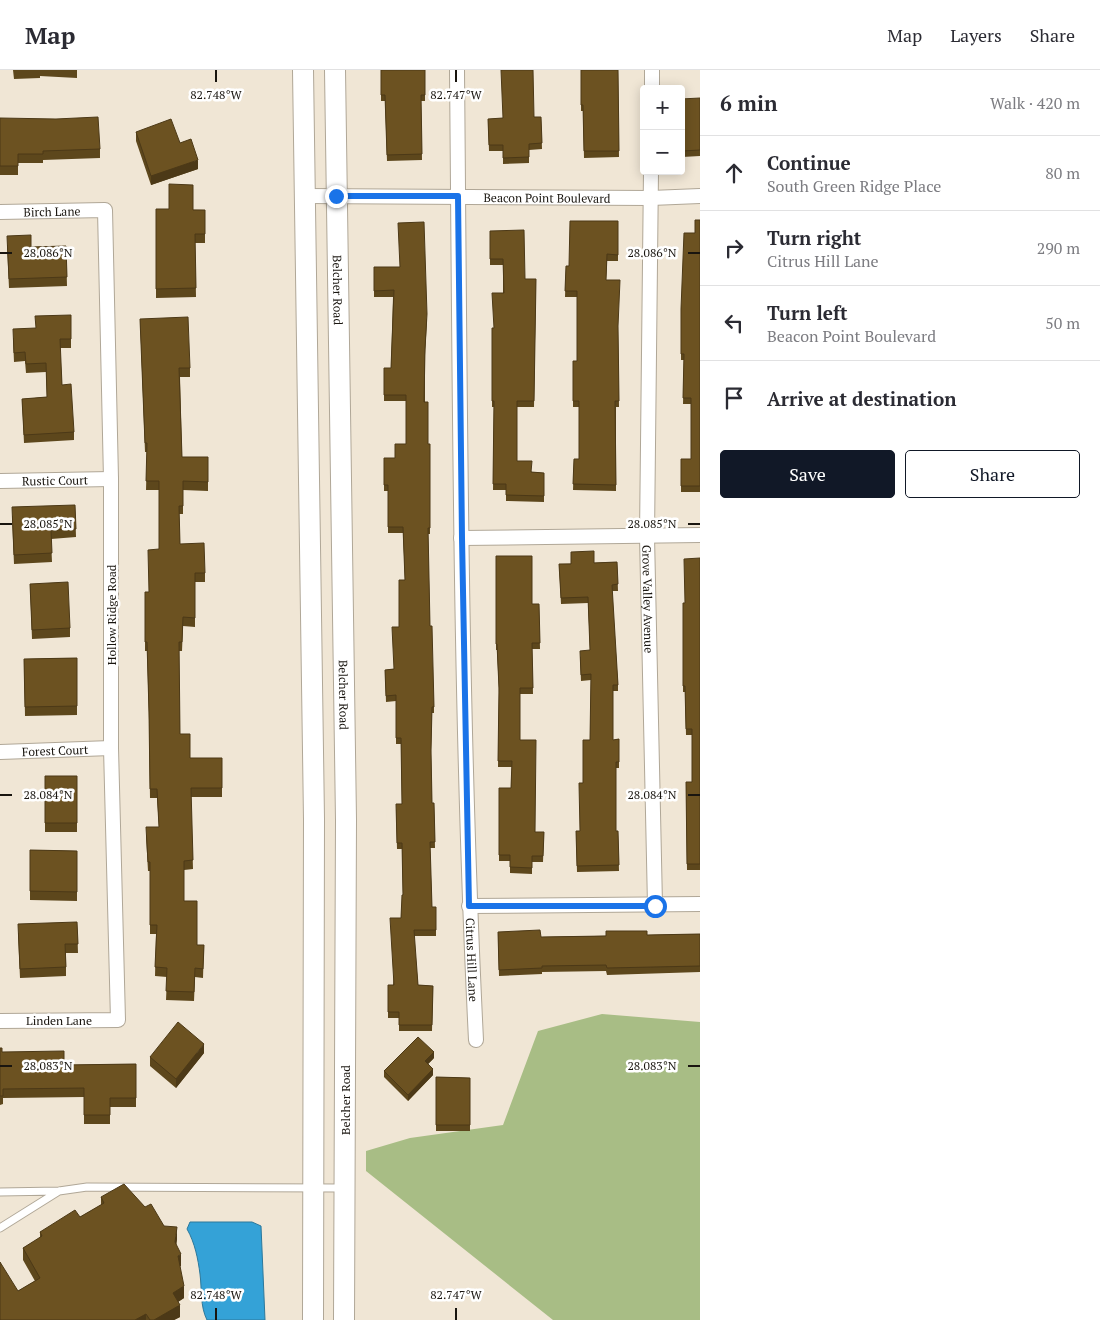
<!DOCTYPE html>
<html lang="en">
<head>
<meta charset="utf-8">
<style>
	:root { --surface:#fff; --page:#f7f7f7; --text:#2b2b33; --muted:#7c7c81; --line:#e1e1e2; --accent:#111827 }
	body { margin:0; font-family:"PT Serif",serif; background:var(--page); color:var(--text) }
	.controls { position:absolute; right:15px; top:15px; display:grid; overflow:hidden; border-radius:5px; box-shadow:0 2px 12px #0003 }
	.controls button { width:45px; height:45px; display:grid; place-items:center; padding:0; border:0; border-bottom:1px solid var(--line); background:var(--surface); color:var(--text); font:25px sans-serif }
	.stop { position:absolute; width:15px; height:15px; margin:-11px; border:4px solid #1a73e8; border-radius:50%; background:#fff }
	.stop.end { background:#1a73e8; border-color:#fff; box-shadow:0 1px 5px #0008 }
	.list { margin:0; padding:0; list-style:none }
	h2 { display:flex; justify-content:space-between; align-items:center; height:65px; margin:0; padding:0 20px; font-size:21px }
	h2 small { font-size:16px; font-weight:400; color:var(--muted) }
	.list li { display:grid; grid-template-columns:32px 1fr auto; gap:15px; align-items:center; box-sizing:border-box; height:75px; padding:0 20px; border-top:1px solid var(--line) }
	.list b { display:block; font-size:19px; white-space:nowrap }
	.list p { margin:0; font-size:16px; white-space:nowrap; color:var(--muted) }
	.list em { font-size:16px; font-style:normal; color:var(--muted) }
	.actions { display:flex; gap:10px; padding:15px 20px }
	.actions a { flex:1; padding:11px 0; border:1px solid var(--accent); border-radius:5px; text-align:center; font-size:18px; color:var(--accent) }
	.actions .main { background:var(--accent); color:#fff }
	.icon { flex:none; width:28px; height:28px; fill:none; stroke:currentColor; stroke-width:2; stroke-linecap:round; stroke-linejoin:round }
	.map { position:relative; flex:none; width:700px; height:1250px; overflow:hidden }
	header { display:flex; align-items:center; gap:30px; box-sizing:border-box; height:70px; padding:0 25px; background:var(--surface); border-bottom:1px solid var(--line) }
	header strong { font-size:24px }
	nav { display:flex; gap:28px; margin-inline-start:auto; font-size:18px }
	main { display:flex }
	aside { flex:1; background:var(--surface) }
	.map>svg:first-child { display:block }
	.green { fill:#a8bd85 }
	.water { fill:#34a2d7; stroke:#2c789b }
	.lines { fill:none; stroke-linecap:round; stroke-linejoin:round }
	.lane-casing { stroke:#b0a797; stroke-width:9 }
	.street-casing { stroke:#b0a797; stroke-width:16 }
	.secondary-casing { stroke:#b0a797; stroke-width:22 }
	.lane { stroke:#fff; stroke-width:7 }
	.street { stroke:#fff; stroke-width:14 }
	.secondary { stroke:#fff; stroke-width:20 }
	.wall { fill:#5d471c }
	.shaded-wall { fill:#4c3917 }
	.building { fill:#6c5221; stroke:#4c3917 }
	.route { stroke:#1a73e8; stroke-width:6 }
	.ticks { fill:none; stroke:#19150f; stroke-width:2 }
	.labels { text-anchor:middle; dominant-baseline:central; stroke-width:5; stroke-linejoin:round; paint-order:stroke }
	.street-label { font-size:12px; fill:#19150f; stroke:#fff }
	.ticks-label { font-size:12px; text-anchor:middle; fill:#19150f; stroke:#fff; stroke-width:5; stroke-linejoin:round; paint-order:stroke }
</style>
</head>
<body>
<header>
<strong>Map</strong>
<nav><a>Map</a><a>Layers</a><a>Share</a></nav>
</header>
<main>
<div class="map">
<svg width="700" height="1250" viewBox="0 0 700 1250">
	<rect width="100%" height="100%" fill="#f0e6d5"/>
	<path class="green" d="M602,944L700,952V1250H553L366,1101V1081L410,1068L503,1055L538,961Z"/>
	<path class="water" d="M190,1152H252L261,1156L265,1250H207C200,1236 202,1220 200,1204C198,1189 195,1173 187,1159Z"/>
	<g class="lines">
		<g class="lane-casing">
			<path id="lane" d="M0,1122L59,1121L87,1117L342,1118
				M0,1158L59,1121"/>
		</g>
		<g class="street-casing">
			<g id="street">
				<path id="s1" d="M457,0C460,323 460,647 476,970"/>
				<path d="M652,19V0"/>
				<path id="s2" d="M651,101L647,466L655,835"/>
				<path id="s3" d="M305,126L651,128L700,126"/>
				<path id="s4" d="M0,142L105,140L111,409V678L118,950L0,951"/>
				<path id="s5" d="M0,411L111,409"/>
				<path d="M461,468L700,465"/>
				<path id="s6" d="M0,682L111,678"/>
				<path d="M469,836L700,834"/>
			</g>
		</g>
		<g class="secondary-casing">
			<g id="secondary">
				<path d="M303,0L314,749L313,1250"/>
				<path id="s7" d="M335,0L346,750L344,1250"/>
			</g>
		</g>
		<use href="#lane" class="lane"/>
		<use href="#street" class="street"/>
		<use href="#secondary" class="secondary"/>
	</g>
	<path class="wall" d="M13,0H77V8L40,6V8L14,9Z
		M381,0H425V31H421L422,90L387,91L385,31H381Z
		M581,0H618L619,87L584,88L583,41H581Z
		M700,28V86L682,87L681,68Z
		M541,47L542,79L529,80V93L503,94V81H489L488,49Z
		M0,48L100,79V88L43,90V93H18V105H0Z
		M136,62L180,73L198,99L151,115L136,71Z
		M156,139L205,140V173H195L196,227L156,228Z
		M700,150V422H681V389H691V334H683L684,290H681V239L695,163Z
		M618,151V191H607L606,210L618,261L619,337H616V421L573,420L574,389H579V337H573V291H577V227H565L566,196H569Z
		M490,161L525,209H536L534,337H517V391L532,402L544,403V432L506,431V420H493L494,337H492V258H494L503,223V195H490Z
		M7,175L31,177L66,176L67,216L9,218Z
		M374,197H400L427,250L425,285V332L428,374H430V464H428L430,556L434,637V643H432L431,684L432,733H434L435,778H430L432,837H436V866H414L418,915L433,916L432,961H399V948H388V915H393L401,848L403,825L402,779H397L396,740L402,734L401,674H396V631L386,632L385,600L394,599L405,510L403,463H388V421H384V388H395L406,374V331H384V298H391L393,227H374Z
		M140,249L190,298V307H180L182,387H208V421L183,420V444H179L180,474L205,503V512H195V557L183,556L182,581H179L180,664L190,688H222V727H191L193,799L184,800V831L197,875H204L203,908L195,907L194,931L166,930L167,907L155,906L156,864H150V801H148L146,766L159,757L157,728H150L149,650L147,581H145V522H149L159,479V420H146L147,382H145Z
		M13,268L71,269V278H60L62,315L74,362V370L24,373L22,329L47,327L46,302L26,303L25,291L14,292Z
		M75,435L76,467L51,469L52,492L14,494L12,446Z
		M496,486L532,534H539L540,579H532L533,624H520V670L535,762H544L543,792H532V804L510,803V791H499V718H511L512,697H498L499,623L497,580H496Z
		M700,488V800H687L686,712H692V665H686L685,622H683V533H685Z
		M617,492L618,521H612L618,615V621H613V670L619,669V698H616V761H618L619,801L577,802L576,761H580L583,713L590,670L591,610L581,611L580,587L590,580L588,533L561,534L559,494Z
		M30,514L70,558V567L32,569Z
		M77,588V645L25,646L24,589Z
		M45,706H77V762H45Z
		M30,780L77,781V831L30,830Z
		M77,852L78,883H66V906L20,908L18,863Z
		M498,862L541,867L700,864V902L607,905L606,901L542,902V904L499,906Z
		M0,978L2,982L64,995L136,994V1037H110V1054H84V1027L3,1028V1034L0,1035Z
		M204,983L176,1018L150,996V987Z
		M434,988L428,994L433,1005L408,1031L384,1007V1001Z
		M436,1007L470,1008V1061H436Z
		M101,1127L164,1156L177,1169L176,1175L181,1196H180L184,1228L178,1232L180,1247L174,1250H0L18,1221L35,1211L23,1190V1178L40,1168V1162L80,1147L101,1135Z"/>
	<path class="shaded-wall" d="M198,90V99L151,115V106Z
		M204,974V983L176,1018V1009Z
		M434,982V988L425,997V991Z
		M433,999V1005L408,1031V1025Z
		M177,1157V1169L175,1184V1172Z
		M181,1184V1196L178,1197V1186Z
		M184,1216V1228L173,1235V1223Z
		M180,1235V1247L174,1250H154Z
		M146,1244V1250H135Z"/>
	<path class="building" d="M381,0H425V25H421L422,84L387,85L385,25H381Z
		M501,0H533L534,47H541L542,73L529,74V87L503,88V75H489L488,49L503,48Z
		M581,0H618L619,81H584L583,35H581Z
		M700,28V80L682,81L681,29Z
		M98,47L100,79L43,81V84H18V96H0V48L56,49Z
		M171,49L180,73L191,69L198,90L151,106L136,62Z
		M169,114L193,115V140H205V164H195L196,218L156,219V139H169Z
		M695,150H700V416H681V389H691V328H683L684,284H681V239L684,163H695Z
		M570,151H618V185L607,184L606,210H620L618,256L619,331H615L616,415L573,414L574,389H579V331H573V291H577V221H565L566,196H569Z
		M424,152L427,244L425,279L424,332H428V374H430V458H428L430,556H432L434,637H432L431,680L432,733H434L435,772H430L432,837H436V860H414L418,915L433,916L432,955H399V942H388V915H394L390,848H401L402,825H403L402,773H397L396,734H402L401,668H396V625L386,626L385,600L394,599L392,557H399V510H405L403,457H388V415H384V388H395V374H406V325H384V298H391L394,220L374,221V197H400L398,153Z
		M524,160L525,209H536L534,331H517V391H532L531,402L544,403V426L506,425V414H493L494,331H492V258H494L492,223H504L503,189H490V161Z
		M31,165V177L66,176L67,207L9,209L7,166Z
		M71,245V269H60L62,315L71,314L74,362L24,365L22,329L47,327L46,293L26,294L25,282L14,283L13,259L36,258L35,246Z
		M188,247L190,298H179L182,387H208V412L183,411V436H179L180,474L204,473L205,503H195V548L183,547L182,572H179L180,664H190V688H222V718H191L193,790L184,791V831H197V875H204L203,899L195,898L194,922L166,921L167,898L155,897L157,855H150V792H148L146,757H159L157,719H150L149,642L147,572H145V522H149L148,480L159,479V411H146L147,373H145L140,249Z
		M75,435L76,459L51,460L52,483L14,485L12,437Z
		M594,481V493L617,492L618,514L612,515L618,615H613V670L619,669V692H616V761H618L619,795L577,796L576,761H580L579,713H583V670H590L591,604L581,605L580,581L590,580L588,527L561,528L559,494H571V482Z
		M496,486H532V534H539L540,573H532L533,618H520V670H536L535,762H544L543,786H532V798L510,797V785H499V718H511L512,691H498L499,618L497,574H496Z
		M700,488V794H687L686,712H692V659H686L685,616H683V533H685L684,489Z
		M68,512L70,558L32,560L30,514Z
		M77,588V636L25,637L24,589Z
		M45,706H77V753H45Z
		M30,780L77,781V822L30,821Z
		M77,852L78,874H65L66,897L20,899L18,854Z
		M540,860L541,867L606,866V861H647V865L700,864V896L607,898L606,895L542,896V898L499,900L498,862Z
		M178,952L204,974L176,1009L150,987Z
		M418,967L434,982L425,991L433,999L408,1025L384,1001Z
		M0,978H2V982L64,981V995L136,994V1028H110V1045H84V1018L3,1019V1026H0Z
		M436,1007L470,1008V1055H436Z
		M124,1114L145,1137L151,1134L164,1156L177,1157L175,1172L181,1184L178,1186L184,1216L173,1223L180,1235L154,1250H150L146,1244L135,1250H0V1192L18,1221L40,1208L23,1178L42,1166L40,1162L75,1140L80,1147L104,1133L101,1127Z"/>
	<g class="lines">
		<path class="route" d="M336,126H458L462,468L469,836H655"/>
	</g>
	<path class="ticks" d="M216,0V12M456,0V12M0,183H12M688,183H700M0,454H12M688,454H700M0,725H12M688,725H700M0,996H12M688,996H700M216,1238V1250M456,1238V1250"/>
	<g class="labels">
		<g class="street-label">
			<text stroke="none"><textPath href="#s3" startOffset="242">Beacon Point Boulevard</textPath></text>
			<text stroke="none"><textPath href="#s4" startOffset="52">Birch Lane</textPath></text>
			<text stroke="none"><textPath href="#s7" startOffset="220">Belcher Road</textPath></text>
			<text stroke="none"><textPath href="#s5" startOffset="55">Rustic Court</textPath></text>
			<text stroke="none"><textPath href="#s2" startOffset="428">Grove Valley Avenue</textPath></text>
			<text transform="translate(111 545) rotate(-90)">Hollow Ridge Road</text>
			<text stroke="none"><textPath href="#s7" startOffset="625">Belcher Road</textPath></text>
			<text stroke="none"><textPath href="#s6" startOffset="55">Forest Court</textPath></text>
			<text stroke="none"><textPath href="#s1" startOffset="890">Citrus Hill Lane</textPath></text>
			<text x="59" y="950">Linden Lane</text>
			<text transform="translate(345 1030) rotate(-90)">Belcher Road</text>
		</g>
	</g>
	<g class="ticks-label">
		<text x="216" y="29">82.748°W</text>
		<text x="456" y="29">82.747°W</text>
		<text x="48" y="187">28.086°N</text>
		<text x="652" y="187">28.086°N</text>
		<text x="48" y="458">28.085°N</text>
		<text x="652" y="458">28.085°N</text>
		<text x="48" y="729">28.084°N</text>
		<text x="652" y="729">28.084°N</text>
		<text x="48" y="1000">28.083°N</text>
		<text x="652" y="1000">28.083°N</text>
		<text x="216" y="1229">82.748°W</text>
		<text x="456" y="1229">82.747°W</text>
	</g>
</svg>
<div class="controls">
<button>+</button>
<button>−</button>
</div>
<div class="stop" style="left:655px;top:836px"></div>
<div class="stop end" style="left:336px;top:126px"></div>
</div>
<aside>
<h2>6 min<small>Walk · 420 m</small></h2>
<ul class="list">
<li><svg class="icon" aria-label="ahead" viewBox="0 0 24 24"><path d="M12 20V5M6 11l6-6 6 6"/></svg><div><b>Continue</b><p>South Green Ridge Place</p></div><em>80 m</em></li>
<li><svg class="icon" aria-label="right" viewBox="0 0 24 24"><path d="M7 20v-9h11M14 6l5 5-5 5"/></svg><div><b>Turn right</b><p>Citrus Hill Lane</p></div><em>290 m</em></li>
<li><svg class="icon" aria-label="left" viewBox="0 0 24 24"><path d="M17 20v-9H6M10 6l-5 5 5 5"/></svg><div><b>Turn left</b><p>Beacon Point Boulevard</p></div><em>50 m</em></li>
<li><svg class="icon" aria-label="arrive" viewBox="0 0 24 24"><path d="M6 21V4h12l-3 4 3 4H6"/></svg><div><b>Arrive at destination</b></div></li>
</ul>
<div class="actions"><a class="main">Save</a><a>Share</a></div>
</aside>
</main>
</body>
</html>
